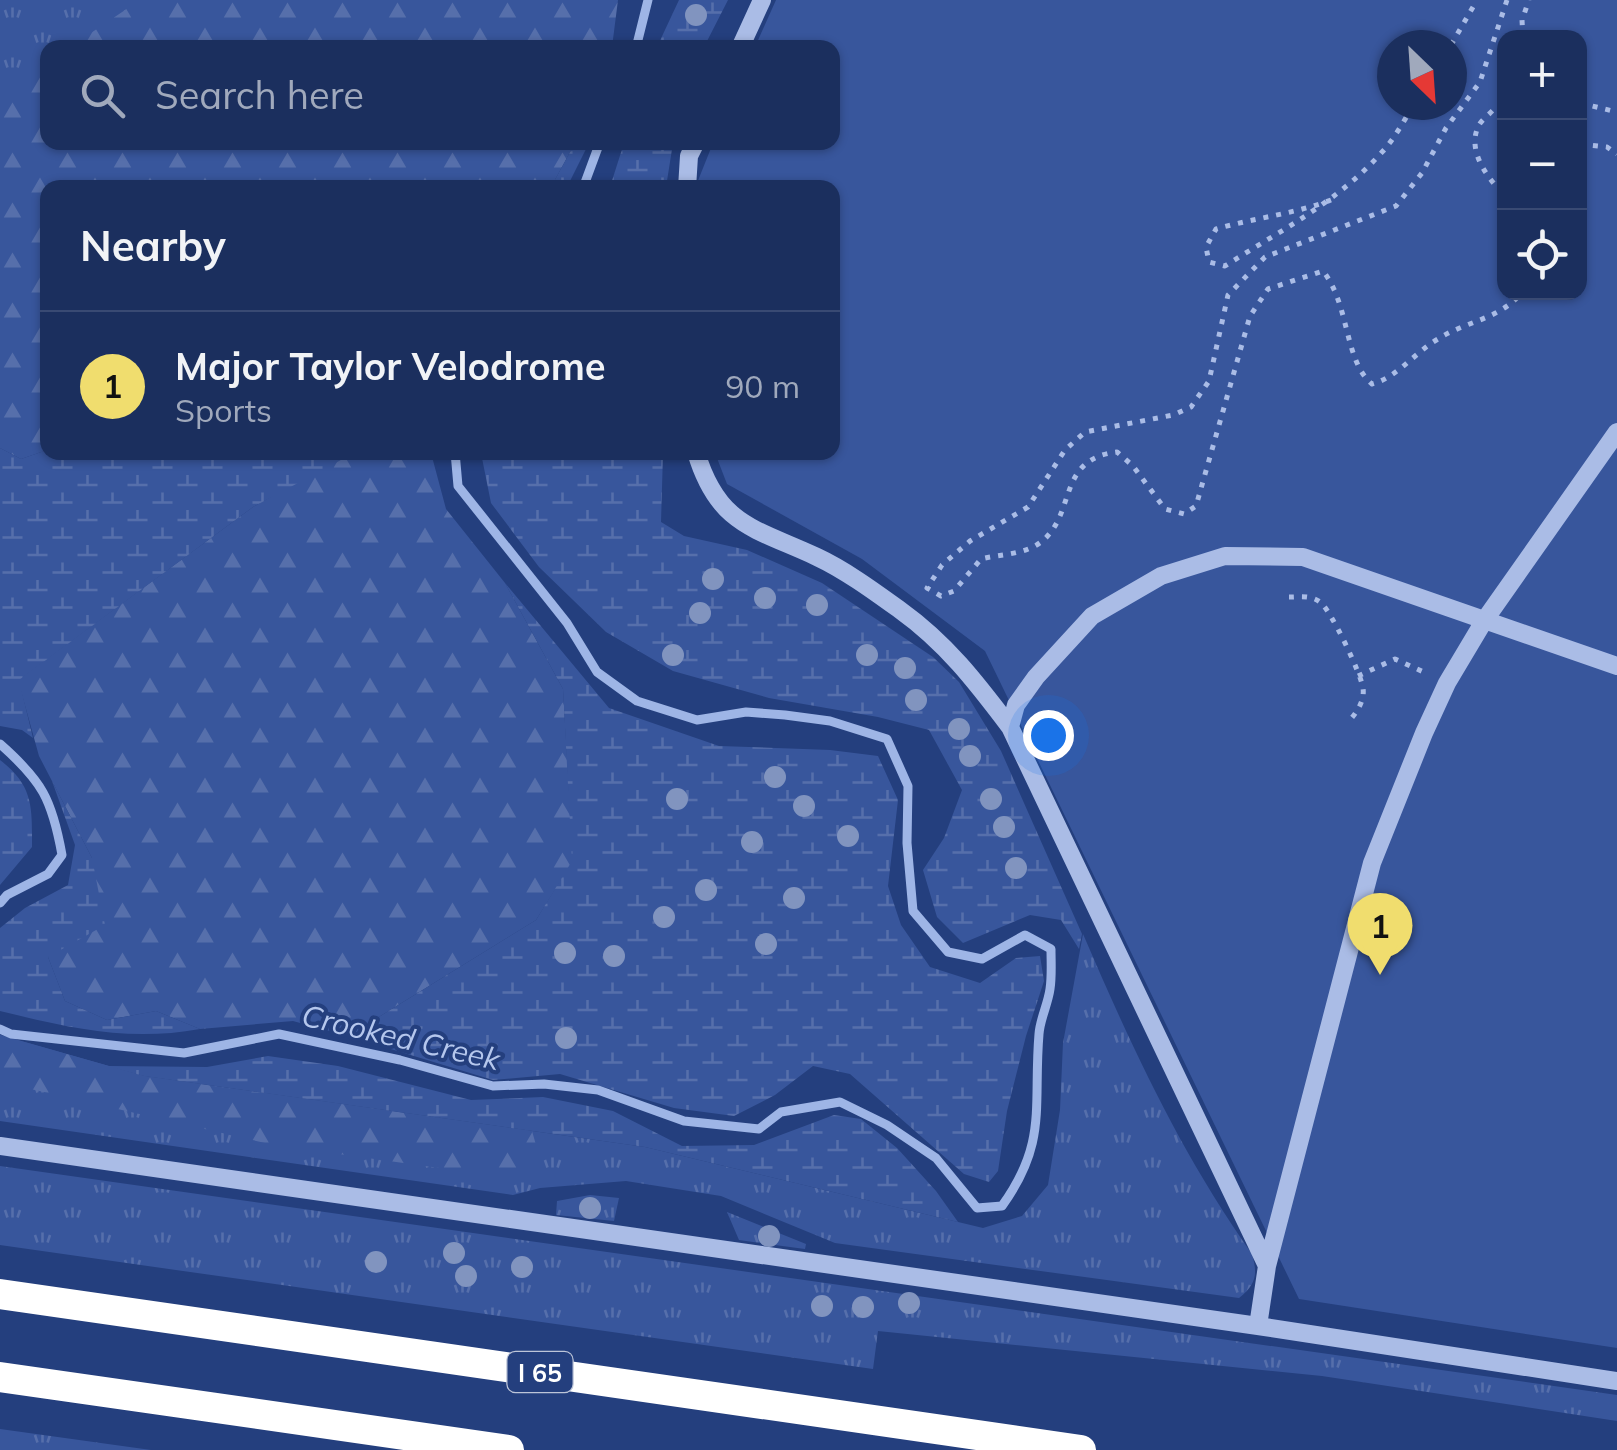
<!DOCTYPE html>
<html lang="en">
<head>
<meta charset="utf-8">
<style>
	:root { --surface:#1b2f5e; --page:#243764; --text:#f1f3f6; --muted:#a0a9bc; --line:#394a73; --accent:#f0dd6e }
	body { margin:0; font-family:Mulish,sans-serif; background:var(--page); color:var(--text) }
	.controls { position:absolute; right:30px; top:30px; display:grid; overflow:hidden; border-radius:20px; box-shadow:0 2px 8px #0004 }
	.controls button { width:90px; height:90px; display:grid; place-items:center; padding:0; border:0; border-bottom:2px solid var(--line); background:var(--surface); color:var(--text); font:50px sans-serif }
	.compass { position:absolute; left:1377px; top:30px; width:90px; height:90px; border-radius:50%; background:var(--surface); box-shadow:0 2px 8px #0004; rotate:155deg }
	.you { position:absolute; left:1048px; top:735px; width:35px; height:35px; margin:-25px; border:8px solid #fff; border-radius:50%; background:#1a73e8; box-shadow:0 0 0 15px #1a73e833 }
	.badge { display:grid; place-items:center; width:65px; height:65px; border-radius:50%; background:var(--accent); color:#111; font-size:32px; font-weight:700 }
	.pin { position:absolute; translate:-50% -82px; filter:drop-shadow(0 2px 5px #0008) }
	.pin::after { content:''; position:absolute; top:52px; width:35px; height:30px; background:inherit; clip-path:polygon(0 0,100% 0,50% 100%) }
	.list { margin:0; padding:0; list-style:none }
	h2 { display:flex; justify-content:space-between; align-items:center; height:130px; margin:0; padding:0 40px; font-size:42px }
	h2 small { font-size:32px; font-weight:400; color:var(--muted) }
	.list li { display:grid; grid-template-columns:65px 1fr auto; gap:30px; align-items:center; box-sizing:border-box; height:150px; padding:0 40px; border-top:2px solid var(--line) }
	.list b { display:block; font-size:38px; white-space:nowrap }
	.list p { margin:0; font-size:32px; white-space:nowrap; color:var(--muted) }
	.list em { font-size:32px; font-style:normal; color:var(--muted) }
	.icon { flex:none; width:55px; height:55px; fill:none; stroke:currentColor; stroke-width:2; stroke-linecap:round; stroke-linejoin:round }
	.map { position:relative; flex:none; width:1617px; height:1450px; overflow:hidden }
	.search { position:absolute; background:var(--surface); box-shadow:0 2px 8px #0004; left:40px; top:40px; width:800px; height:110px; display:flex; align-items:center; gap:25px; box-sizing:border-box; padding:0 35px; border-radius:20px; color:var(--muted); font-size:38px }
	.panel { position:absolute; background:var(--surface); box-shadow:0 2px 8px #0004; left:40px; top:180px; width:800px; height:280px; border-radius:20px }
	.map>svg:first-child { display:block }
	.grass { fill:url(#grass-tufts) }
	.forest { fill:url(#forest-firs) }
	.wetland { fill:url(#wetland-marsh) }
	.garden { fill:#38569c; fill-rule:evenodd }
	.lines { fill:none; stroke-linecap:round; stroke-linejoin:round }
	.stream { stroke:#9eb5e6; stroke-width:9 }
	.path { stroke:#aabce6; stroke-width:5; stroke-dasharray:5 8; stroke-linecap:butt }
	.minor { stroke:#aabce6; stroke-width:18 }
	.highway { stroke:#fff; stroke-width:30 }
	.tree { fill:#8194bf }
	.labels { text-anchor:middle; dominant-baseline:central; stroke-width:8; stroke-linejoin:round; paint-order:stroke }
	.shield { fill:#243f7e; stroke:#bdc5d8; stroke-width:2.5 }
	.shield-label { font-size:25px; font-weight:bold; fill:#fff }
	.water-label { font-size:30px; font-style:italic; fill:#b5c7ed; stroke:#243f7e }
</style>
</head>
<body>
<div class="map">
<svg width="1617" height="1450" viewBox="0 0 1617 1450">
	<defs>
		<pattern id="grass-tufts" width="24" height="20" patternUnits="userSpaceOnUse" patternTransform="scale(2.5)"><rect width="24" height="20" fill="#38569c"/><path d="M3 7l-1-3M5 7V3M7 7l1-3M15 17l-1-3M17 17v-4M19 17l1-3" fill="none" stroke="#566fab"/></pattern>
		<pattern id="forest-firs" width="22" height="20" patternUnits="userSpaceOnUse" patternTransform="scale(2.5)"><rect width="22" height="20" fill="#38569c"/><path d="M5 1l3.5 6h-7zM16 11l3.5 6h-7z" fill="#566fab"/></pattern>
		<pattern id="wetland-marsh" width="20" height="14" patternUnits="userSpaceOnUse" patternTransform="scale(2.5)"><rect width="20" height="14" fill="#38569c"/><path d="M1 5h8M5 5V1M11 12h8M15 12V8" fill="none" stroke="#566fab"/></pattern>
	</defs>
	<rect width="100%" height="100%" fill="#243f7e"/>
	<path class="grass" d="M0,0H235L167,47L48,48L47,131L0,165Z
		M1083,934C1132,1048 1180,1152 1252,1254C1258,1275 1256,1284 1239,1298L835,1243L721,1196L626,1181L540,1188L513,1195L0,1121V1035L144,1076L645,1147L983,1228L1022,1216L1048,1185L1060,1110L1063,1043Z
		M0,1166L1617,1395V1421L1322,1376L878,1331L873,1369L0,1245Z
		M590,1195L619,1198L614,1221L556,1215L557,1201Z
		M727,1212L806,1244L805,1249L739,1240Z
		M0,1429L151,1450H0Z"/>
	<path class="forest" d="M140,0H618L612,47H70Z
		M47,63L48,142L575,143L551,187L48,188L47,450L21,459L0,448V95Z
		M348,453H431L446,509L505,583L563,689L573,861L536,920L348,1036L293,1021L200,1029L156,1011L107,1020L65,1001L48,957L92,858L39,756L18,680L253,507Z
		M0,1035L144,1076L532,1131L540,1159L504,1177L274,1145L0,1082Z"/>
	<path class="wetland" d="M679,0H728L704,47H657Z
		M575,143H589L567,187H551Z
		M624,143H673L666,187H610Z
		M0,448L21,459L47,450L48,452L354,453L253,507L19,680L33,738L22,730L0,726Z
		M481,453H663L661,522L684,536L747,550L822,583L933,657L959,682L1001,751L1082,934L1079,949L1061,920L1030,915L963,943L937,917L923,870L944,838L962,790L929,730L878,717L769,698L673,671L606,632L539,567L491,503Z
		M505,583L609,708L719,746L830,750L878,756L898,800L888,886L901,925L930,967L980,983L1016,958L1040,956L1044,981L1026,1036L1007,1111L998,1171L989,1182L964,1174L850,1074L813,1066L775,1095L734,1116L674,1108L560,1074L493,1080L348,1036L536,920L572,861L563,689Z
		M0,760C34,786 32,808 32,847L0,885Z
		M52,781L92,858L105,925L48,957L65,1001L107,1020L156,1011L200,1029C128,1042 70,1028 0,1011V928L25,908L68,885L75,845Z
		M268,1056L338,1066L471,1100L543,1097L613,1111L682,1146L754,1145L834,1115L861,1119L897,1148L936,1191L958,1222L645,1147L144,1076L107,1066L207,1067Z"/>
	<path class="garden" d="M776,0H1617V1348L1299,1299L985,651L862,559L727,484L715,453L832,452V188H695L713,143L832,142V48L755,47ZM1504,38H1580V292H1504ZM1392,45H1452V105H1392Z"/>
	<g class="lines">
		<path class="stream" d="M636,48L648,0
			M583,188L600,142
			M0,744C42,781 52,799 62,855L48,874L7,895L0,903
			M0,1029L11,1034L184,1053L279,1034L400,1060L493,1086L544,1084L598,1090L684,1121L759,1129L781,1112L840,1102L887,1125L936,1158L977,1208L1002,1206C1048,1142 1033,1107 1039,1034C1040,1019 1048,1004 1050,989C1052,976 1051,962 1051,949L1025,935L982,959L948,952L913,911L907,843L908,786L887,739L830,721L785,715L746,712L697,720L637,701L597,672L567,623L458,486L455,452"/>
		<path class="path" d="M1507,0L1480,82L1446,128L1422,173L1396,206L1265,257L1228,295L1209,381L1191,407L1173,415L1085,432L1065,450L1028,507L970,541L942,565L927,588L941,596L954,591L981,559C1000,554 1024,555 1041,542C1077,514 1056,459 1117,452L1133,466L1165,509L1184,514L1196,506L1250,316L1268,289L1323,271C1350,305 1344,361 1372,384C1398,377 1414,353 1438,339C1466,321 1501,319 1522,292
			M1523,38L1522,20L1529,0
			M1451,45L1477,0
			M1580,103L1617,112
			M1504,109L1495,108C1490,114 1480,121 1478,127C1467,152 1488,178 1504,195
			M1580,144L1607,147L1617,154
			M1331,200C1294,214 1254,218 1216,229L1206,247L1209,262L1225,266C1281,230 1338,202 1383,151C1395,138 1404,120 1414,105
			M1289,597C1299,597 1311,595 1320,602C1331,610 1361,674 1363,688C1365,701 1356,714 1347,723
			M1358,676L1395,659L1428,674"/>
		<path class="minor" d="M740,48L762,0
			M687,188L689,156L696,142
			M1617,432L1484,621L1447,683L1424,733L1372,863L1267,1266L1258,1326L1617,1381
			M696,452C718,526 755,528 817,557C845,570 875,592 900,610C946,643 976,682 1010,727L1267,1266
			M1010,727L1016,705L1036,677L1092,616L1161,576L1225,556L1303,557L1617,666
			M0,1146L1258,1326"/>
		<path class="highway" d="M0,1294L1081,1450
			M0,1377L509,1450"/>
	</g>
	<g class="tree">
		<circle cx="696" cy="15" r="11"/>
		<circle cx="713" cy="579" r="11"/>
		<circle cx="765" cy="598" r="11"/>
		<circle cx="817" cy="605" r="11"/>
		<circle cx="700" cy="613" r="11"/>
		<circle cx="673" cy="655" r="11"/>
		<circle cx="867" cy="655" r="11"/>
		<circle cx="905" cy="668" r="11"/>
		<circle cx="916" cy="700" r="11"/>
		<circle cx="959" cy="729" r="11"/>
		<circle cx="970" cy="756" r="11"/>
		<circle cx="775" cy="777" r="11"/>
		<circle cx="677" cy="799" r="11"/>
		<circle cx="991" cy="799" r="11"/>
		<circle cx="804" cy="806" r="11"/>
		<circle cx="1004" cy="827" r="11"/>
		<circle cx="848" cy="836" r="11"/>
		<circle cx="752" cy="842" r="11"/>
		<circle cx="1016" cy="868" r="11"/>
		<circle cx="706" cy="890" r="11"/>
		<circle cx="794" cy="898" r="11"/>
		<circle cx="664" cy="917" r="11"/>
		<circle cx="766" cy="944" r="11"/>
		<circle cx="565" cy="953" r="11"/>
		<circle cx="614" cy="956" r="11"/>
		<circle cx="566" cy="1038" r="11"/>
		<circle cx="590" cy="1208" r="11"/>
		<circle cx="769" cy="1236" r="11"/>
		<circle cx="454" cy="1253" r="11"/>
		<circle cx="376" cy="1262" r="11"/>
		<circle cx="522" cy="1267" r="11"/>
		<circle cx="466" cy="1276" r="11"/>
		<circle cx="909" cy="1303" r="11"/>
		<circle cx="822" cy="1306" r="11"/>
		<circle cx="863" cy="1307" r="11"/>
	</g>
	<g class="labels">
		<rect class="shield" x="507.5" y="1352" width="65" height="40" rx="8"/>
		<g class="shield-label">
			<text x="540" y="1372">I 65</text>
		</g>
		<g class="water-label">
			<text transform="translate(401 1037) rotate(13)">Crooked Creek</text>
		</g>
	</g>
</svg>
<div class="controls">
<button>+</button>
<button>−</button>
<button><svg class="icon" aria-label="locate" viewBox="0 0 24 24"><circle cx="12" cy="12" r="6"/><path d="M12 2v4M12 18v4M2 12h4M18 12h4"/></svg></button>
</div>
<svg class="compass" viewBox="-18 -18 36 36"><path d="M0-13l5 13h-10z" fill="#e53935"/><path d="M0 13l5-13h-10z" fill="#a0a9bc"/></svg>
<div class="you"></div>
<div class="pin badge" style="left:1380px;top:975px">1</div>
<div class="search"><svg class="icon" aria-label="search" viewBox="0 0 24 24"><circle cx="10" cy="10" r="6"/><path d="M15 15l6 6"/></svg>Search here</div>
<section class="panel">
<h2>Nearby<small></small></h2>
<ul class="list">
<li><span class="badge">1</span><div><b>Major Taylor Velodrome</b><p>Sports</p></div><em>90 m</em></li>
</ul>
</section>
</div>
</body>
</html>
